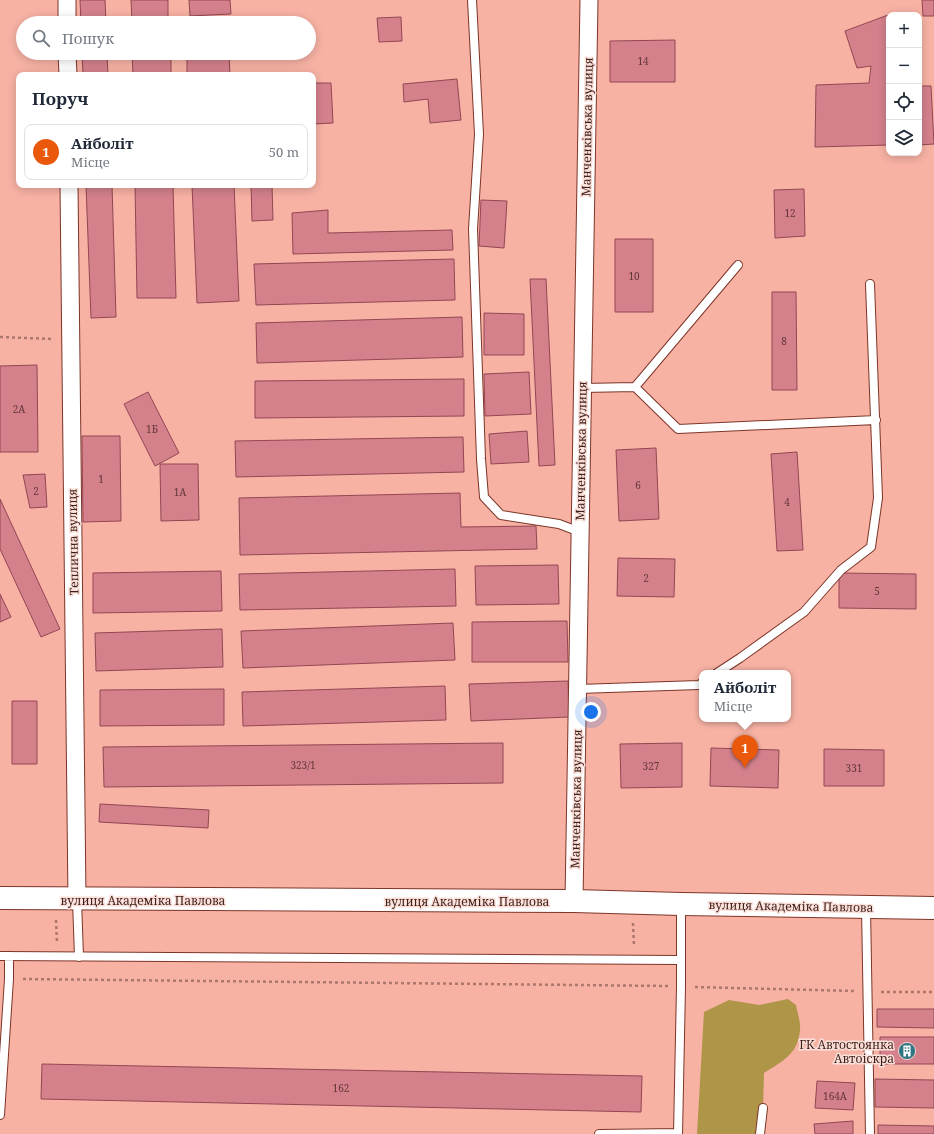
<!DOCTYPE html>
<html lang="uk">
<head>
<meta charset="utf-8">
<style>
	:root { --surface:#fff; --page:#f2f2f3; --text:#1f2937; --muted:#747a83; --line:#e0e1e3; --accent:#ea580c }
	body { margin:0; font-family:"Noto Serif",serif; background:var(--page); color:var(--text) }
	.controls { position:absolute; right:12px; top:12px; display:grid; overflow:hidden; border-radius:8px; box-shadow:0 2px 10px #0003 }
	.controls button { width:36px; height:36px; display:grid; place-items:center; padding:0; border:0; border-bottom:1px solid var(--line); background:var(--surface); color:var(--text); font:20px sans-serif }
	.you { position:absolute; left:591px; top:712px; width:14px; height:14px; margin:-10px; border:3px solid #fff; border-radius:50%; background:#1a73e8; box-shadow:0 0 0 6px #1a73e833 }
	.badge { display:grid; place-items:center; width:26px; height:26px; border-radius:50%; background:var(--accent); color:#fff; font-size:13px; font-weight:700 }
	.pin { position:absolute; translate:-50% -33px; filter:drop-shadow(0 1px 2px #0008) }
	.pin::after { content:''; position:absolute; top:21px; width:14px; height:12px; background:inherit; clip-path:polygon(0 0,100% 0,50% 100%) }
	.popup { position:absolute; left:699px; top:670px; width:92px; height:52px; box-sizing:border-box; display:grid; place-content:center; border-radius:8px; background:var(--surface); filter:drop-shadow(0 1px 3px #0005); font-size:13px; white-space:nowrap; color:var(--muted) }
	.popup b { font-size:15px; color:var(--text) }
	.popup::after { content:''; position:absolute; left:50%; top:100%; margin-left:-8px; border:8px solid transparent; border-top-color:var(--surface) }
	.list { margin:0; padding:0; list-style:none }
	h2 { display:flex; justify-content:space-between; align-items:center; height:52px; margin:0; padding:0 16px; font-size:17px }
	h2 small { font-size:13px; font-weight:400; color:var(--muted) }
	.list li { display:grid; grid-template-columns:26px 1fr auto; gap:12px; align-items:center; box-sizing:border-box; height:56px; margin:0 8px 8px; padding:0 8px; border:1px solid var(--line); border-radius:8px }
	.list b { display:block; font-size:15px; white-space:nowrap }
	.list p { margin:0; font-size:13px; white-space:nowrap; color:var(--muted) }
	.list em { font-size:13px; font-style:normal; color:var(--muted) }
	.icon { flex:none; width:22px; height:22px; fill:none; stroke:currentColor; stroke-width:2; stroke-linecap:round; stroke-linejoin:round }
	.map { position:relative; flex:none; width:934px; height:1134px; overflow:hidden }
	.search { position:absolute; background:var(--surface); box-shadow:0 2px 10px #0003; left:16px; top:16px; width:300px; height:44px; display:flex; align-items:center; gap:10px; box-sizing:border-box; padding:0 14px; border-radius:22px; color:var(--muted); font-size:15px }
	.panel { position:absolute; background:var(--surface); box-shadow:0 2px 10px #0003; left:16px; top:72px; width:300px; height:116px; border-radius:8px }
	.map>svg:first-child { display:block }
	.green { fill:#ae9548 }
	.building { fill:#d4818c; stroke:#934653 }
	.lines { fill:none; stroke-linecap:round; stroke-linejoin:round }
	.lane-casing { stroke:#7e3529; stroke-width:10 }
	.street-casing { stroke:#7e3529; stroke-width:19 }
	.primary-casing { stroke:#7e3529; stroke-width:24 }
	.path { stroke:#ad776c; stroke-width:2.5; stroke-dasharray:3 3; stroke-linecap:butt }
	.lane { stroke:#fff; stroke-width:8 }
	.street { stroke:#fff; stroke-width:17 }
	.primary { stroke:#fff; stroke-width:22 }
	.labels { text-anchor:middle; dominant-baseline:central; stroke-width:3; stroke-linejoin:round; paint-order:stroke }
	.number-label { font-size:10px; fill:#643735 }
	.street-label { font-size:12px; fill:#3e1e18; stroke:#fadfd9 }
	.poi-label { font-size:12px; fill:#3e1e18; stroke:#fadfd9; text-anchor:end }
</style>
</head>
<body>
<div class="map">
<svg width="934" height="1134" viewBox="0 0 934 1134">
	<rect width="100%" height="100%" fill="#f7b2a4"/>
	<path class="green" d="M788,999L796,1005C797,1012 801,1022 800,1030C798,1054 783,1061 764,1073L763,1108L760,1134H697L704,1012L729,1000L759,1005Z"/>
	<path class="building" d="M80,0H105L106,23H81Z
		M131,0H168V20L132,21Z
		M189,0H230L231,14L190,16Z
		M922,0H934V16H923Z
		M888,15H889V145L815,147L816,85L869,83L871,66L857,68L845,31Z
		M401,17L402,41L379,42L377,18Z
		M675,40V82H610V41Z
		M82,53H107L108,75H83Z
		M132,53H171V75H133Z
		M187,53H229L230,75H187Z
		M457,79L461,120L430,123L428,99L404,102L403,84Z
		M313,83H331L333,123L313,124Z
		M919,86H931L934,144L919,145Z
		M86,185H112L116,317L91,318Z
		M135,185H173L176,298H137Z
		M192,185H234L239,301L197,303Z
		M251,185H272L273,220L252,221Z
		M804,189L805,236L775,238L774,190Z
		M481,200L507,201L504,248L479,246Z
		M328,210V233L452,230L453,250L293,254L292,213Z
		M615,239H653V312H615Z
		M454,259L455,300L256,305L254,264Z
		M530,279H546L555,465L539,466Z
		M772,292H796L797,390H772Z
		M484,313L524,314V355H484Z
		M462,317L463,357L257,363L256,323Z
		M37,365L38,452H0V366Z
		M529,372L531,414L485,416L484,374Z
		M464,379V416L255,418V381Z
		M148,392L179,453L155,466L124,404Z
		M527,431L529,462L491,464L489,434Z
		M82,436H120L121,521L83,522Z
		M463,437L464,472L236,477L235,441Z
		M656,448L659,519L619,521L616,450Z
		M797,452L803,550L777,551L771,454Z
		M160,464H198L199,520L161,521Z
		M45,474L47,507L30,508L23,475Z
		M460,493L461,527L536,526L537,549L240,555L239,498Z
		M0,499L60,629L41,637L0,549Z
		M618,558L675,559L674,597L617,596Z
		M558,565L559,604L476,605L475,566Z
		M455,569L456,606L240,610L239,574Z
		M221,571L222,611L93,613V573Z
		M839,573L916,574V609L839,608Z
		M0,594L11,617L0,622Z
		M567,621L568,662H472V622Z
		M453,623L455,660L243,668L241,631Z
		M222,629L223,667L96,671L95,633Z
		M568,681L569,717L471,721L469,684Z
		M445,686L446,720L243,726L242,692Z
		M224,689V725L100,726V690Z
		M12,701H37V764H12Z
		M503,743V783L104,787L103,747Z
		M682,743V787L621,788L620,744Z
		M711,748L779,750L778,788L710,786Z
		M824,749L884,750V786H824Z
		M100,804L209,810L208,828L99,822Z
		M877,1009H934V1028L877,1027Z
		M880,1037H934V1064H880Z
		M42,1064L642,1076L641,1112L41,1099Z
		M875,1079L934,1080V1108L875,1107Z
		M817,1081L855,1083L853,1110L815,1108Z
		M853,1121V1134H815L814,1124Z
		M878,1125L934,1126V1134H878Z"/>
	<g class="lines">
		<g class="lane-casing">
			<path id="lane" d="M472,0L479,134L473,229L481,459L484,497L501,515L559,524L580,532
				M635,387L738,265
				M582,388L635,387L678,429L876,420
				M717,673L740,658L804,612L841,570L871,547L878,498L870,284
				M578,689L699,685L702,683
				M77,900L79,957
				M866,908L870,1134
				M0,956L680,960
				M0,1115L9,979V956
				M599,1134L678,1133
				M678,1134L681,987V905
				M760,1134L763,1108"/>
		</g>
		<g class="street-casing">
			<path id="street" d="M67,0V23
				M67,53L68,75
				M69,185L77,899
				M574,901L589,0"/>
		</g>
		<g class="primary-casing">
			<path id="primary" d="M0,898L574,901L681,904L934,908"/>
		</g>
		<path class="path" d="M0,337L53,339
			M56,920L57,943
			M633,923L634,946
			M23,979L668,986
			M695,987L854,991
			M881,992H934"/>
		<use href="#lane" class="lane"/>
		<use href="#street" class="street"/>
		<use href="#primary" class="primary"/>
	</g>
	<defs>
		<g id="building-disc" transform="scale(0.9)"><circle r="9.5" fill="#2e7481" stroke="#fadfd9"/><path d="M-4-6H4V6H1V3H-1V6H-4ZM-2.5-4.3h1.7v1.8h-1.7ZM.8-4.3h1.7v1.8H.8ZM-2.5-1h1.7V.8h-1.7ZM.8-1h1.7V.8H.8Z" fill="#fff"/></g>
	</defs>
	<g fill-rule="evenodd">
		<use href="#building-disc" x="907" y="1051"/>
	</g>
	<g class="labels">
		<g class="number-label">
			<text x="643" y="61">14</text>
			<text x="790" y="213">12</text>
			<text x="634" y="276">10</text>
			<text x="784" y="341">8</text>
			<text x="19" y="409">2А</text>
			<text x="152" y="429">1Б</text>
			<text x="101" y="479">1</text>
			<text x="638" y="485">6</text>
			<text x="36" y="491">2</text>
			<text x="180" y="492">1А</text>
			<text x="787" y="502">4</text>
			<text x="646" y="578">2</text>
			<text x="877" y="591">5</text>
			<text x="303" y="765">323/1</text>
			<text x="651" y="766">327</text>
			<text x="854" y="768">331</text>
			<text x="341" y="1088">162</text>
			<text x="835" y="1096">164А</text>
		</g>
		<g class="street-label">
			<text transform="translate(587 127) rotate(-89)">Манченківська вулиця</text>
			<text transform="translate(581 451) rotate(-89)">Манченківська вулиця</text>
			<text transform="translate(73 542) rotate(-91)">Теплична вулиця</text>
			<text transform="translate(576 799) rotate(-89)">Манченківська вулиця</text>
			<text x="143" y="900">вулиця Академіка Павлова</text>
			<text x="467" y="901">вулиця Академіка Павлова</text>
			<text transform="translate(791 906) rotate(1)">вулиця Академіка Павлова</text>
		</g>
		<g class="poi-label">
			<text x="894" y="1044">ГК Автостоянка<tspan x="894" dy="14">Автоіскра</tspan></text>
		</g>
	</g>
</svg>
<div class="controls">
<button>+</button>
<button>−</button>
<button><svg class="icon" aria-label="locate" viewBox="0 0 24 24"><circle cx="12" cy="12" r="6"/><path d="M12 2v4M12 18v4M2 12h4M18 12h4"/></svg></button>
<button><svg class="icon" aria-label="layers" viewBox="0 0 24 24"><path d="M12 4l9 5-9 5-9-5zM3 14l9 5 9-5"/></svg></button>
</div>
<div class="you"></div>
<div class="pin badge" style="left:745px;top:768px">1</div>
<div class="popup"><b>Айболіт</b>Місце</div>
<div class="search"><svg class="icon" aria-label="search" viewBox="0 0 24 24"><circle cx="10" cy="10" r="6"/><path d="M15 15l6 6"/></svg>Пошук</div>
<section class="panel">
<h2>Поруч<small></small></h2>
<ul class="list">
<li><span class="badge">1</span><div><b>Айболіт</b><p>Місце</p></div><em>50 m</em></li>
</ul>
</section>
</div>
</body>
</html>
